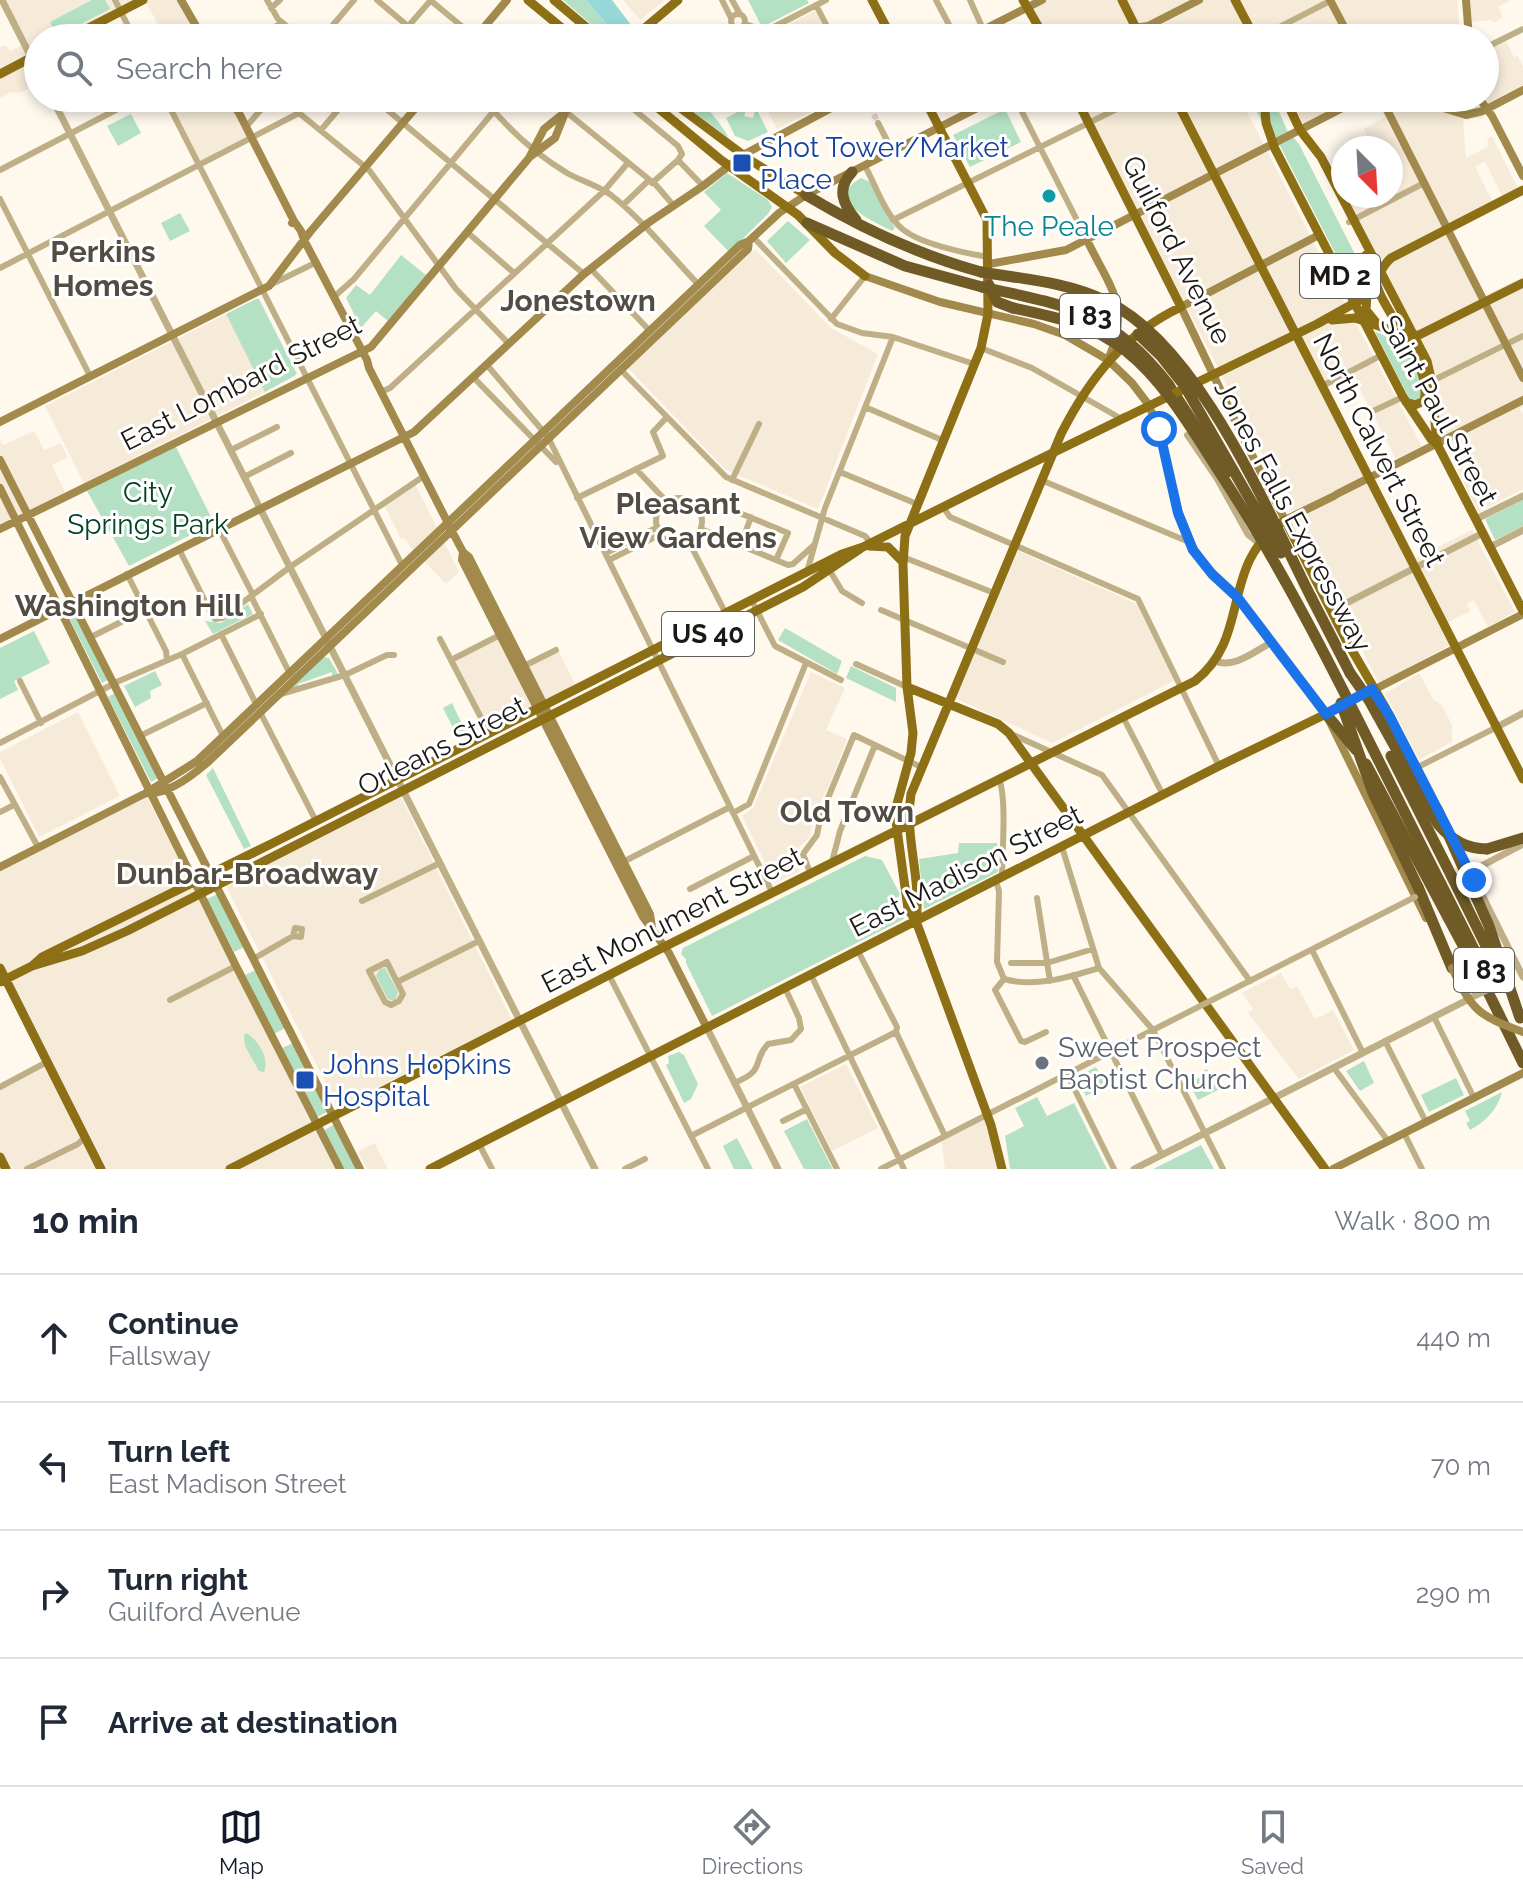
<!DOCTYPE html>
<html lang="en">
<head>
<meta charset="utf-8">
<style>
	:root { --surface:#fff; --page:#f2f2f3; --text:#1f2937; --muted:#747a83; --line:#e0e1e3; --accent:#111827 }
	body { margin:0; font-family:Raleway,sans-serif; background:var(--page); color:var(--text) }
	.compass { position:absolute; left:1331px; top:136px; width:72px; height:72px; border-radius:50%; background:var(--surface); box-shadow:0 4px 12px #0003; rotate:156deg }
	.stop { position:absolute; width:24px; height:24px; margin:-18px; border:6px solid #1a73e8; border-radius:50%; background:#fff }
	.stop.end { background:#1a73e8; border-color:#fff; box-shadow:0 2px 8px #0008 }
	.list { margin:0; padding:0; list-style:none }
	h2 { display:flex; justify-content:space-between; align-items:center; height:104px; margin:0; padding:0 32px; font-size:34px }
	h2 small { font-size:26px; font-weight:400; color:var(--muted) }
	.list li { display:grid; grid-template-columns:52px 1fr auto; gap:24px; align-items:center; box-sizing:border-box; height:128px; padding:0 32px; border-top:2px solid var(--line) }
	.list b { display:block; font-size:30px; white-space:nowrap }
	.list p { margin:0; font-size:26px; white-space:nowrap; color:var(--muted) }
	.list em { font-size:26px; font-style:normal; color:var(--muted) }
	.icon { flex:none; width:44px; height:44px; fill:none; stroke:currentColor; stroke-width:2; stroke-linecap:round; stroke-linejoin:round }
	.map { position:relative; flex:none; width:1523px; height:1169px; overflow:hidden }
	.search { position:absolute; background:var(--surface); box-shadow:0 4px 12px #0003; left:24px; right:24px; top:24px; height:88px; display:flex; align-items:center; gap:20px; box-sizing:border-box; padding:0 28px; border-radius:44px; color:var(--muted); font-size:30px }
	.sheet { height:616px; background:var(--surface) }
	nav { display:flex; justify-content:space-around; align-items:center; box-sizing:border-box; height:112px; border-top:2px solid var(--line); background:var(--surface); font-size:22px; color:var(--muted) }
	nav a { display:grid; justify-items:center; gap:4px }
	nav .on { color:var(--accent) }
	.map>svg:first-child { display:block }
	.built { fill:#f6ebd9 }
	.green { fill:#b4e1c4 }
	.water { fill:#97d9d9 }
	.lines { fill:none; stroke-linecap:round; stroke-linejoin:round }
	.minor-tunnel { stroke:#ddd6cd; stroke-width:6; stroke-dasharray:6 3; stroke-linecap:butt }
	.minor { stroke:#bfaf87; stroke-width:6 }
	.tertiary { stroke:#bfaf87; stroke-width:7 }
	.secondary { stroke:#a28a4d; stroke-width:8 }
	.primary { stroke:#8d6f15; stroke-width:9 }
	.motorway { stroke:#705b27; stroke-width:11 }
	.minor-bridge { stroke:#bfaf87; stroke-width:6 }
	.tertiary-bridge { stroke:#bfaf87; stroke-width:7 }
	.secondary-bridge { stroke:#a28a4d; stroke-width:8 }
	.primary-bridge { stroke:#8d6f15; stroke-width:9 }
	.motorway-bridge { stroke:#705b27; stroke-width:11 }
	.route { stroke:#1a73e8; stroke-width:10 }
	.transit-dot { fill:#1a4fb4; stroke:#fff; stroke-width:3 }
	.culture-dot { fill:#0f9aa8; stroke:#fff; stroke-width:3 }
	.worship-dot { fill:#6b7280; stroke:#fff; stroke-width:3 }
	.labels { text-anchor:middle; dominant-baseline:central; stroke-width:6; stroke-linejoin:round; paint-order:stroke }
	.shield { fill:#fff; stroke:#5f5d5b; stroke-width:2 }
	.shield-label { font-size:26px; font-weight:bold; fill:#1b1815 }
	.transit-label { font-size:28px; fill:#164399; stroke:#fff; text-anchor:start }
	.culture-label { font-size:28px; fill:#0d838f; stroke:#fff }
	.street-label { font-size:28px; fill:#1b1815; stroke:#fff }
	.park-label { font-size:28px; fill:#054225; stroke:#fff }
	.worship-label { font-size:28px; fill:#5b616d; stroke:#fff; text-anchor:start }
	.neighbourhood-label { font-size:30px; font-weight:bold; fill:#524c43; stroke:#fff }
</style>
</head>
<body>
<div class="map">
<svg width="1523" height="1169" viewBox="0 0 1523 1169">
	<rect width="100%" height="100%" fill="#fff8ed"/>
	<path class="built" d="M0,0H143L68,38H38V53L32,57L38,70V83L20,93L11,92L0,98V47L6,45L10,51L25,44Z
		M145,0H180L200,38H165Z
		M623,0H665L640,20Z
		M1029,0H1457L1461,38H1048Z
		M1470,0H1511L1498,7L1503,17L1494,23L1492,20L1472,22Z
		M815,11L830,38H732L729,30L766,36Z
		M1503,35L1514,57L1518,56L1523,67V85L1489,103L1485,96V44Z
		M164,98H231L251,137L199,165Z
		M761,98H838L777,129Z
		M1080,98H1240L1343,300L1422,446L1396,459L1353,376L1327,388L1416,558L1472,530L1515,612L1488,627L1474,600L1467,604L1470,611L1447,623L1456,642L1379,683Z
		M1290,98H1331L1339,113L1307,130Z
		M1376,98H1468L1469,108L1477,106L1483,118L1463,119L1466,158L1489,146L1487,139L1492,136L1522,196L1506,204L1485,162L1475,166L1496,209L1451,232L1484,296L1523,277V407L1520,409L1523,414V489L1478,512L1439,431L1435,383L1438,379L1416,330L1344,196H1391V148H1373L1364,129L1385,117Z
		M755,249L831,328L878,354L818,509L726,470L627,367Z
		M256,299H259L296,376L84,483L45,406Z
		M34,431L44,450L60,443L68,457L52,465L65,492L0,525V440L3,445Z
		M415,484L459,572L446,584L410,547L404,538L401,539L384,505Z
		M1018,551L1137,604L1174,681L1052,743L955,698Z
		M503,632L521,666L557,648L577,688L468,748L459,731L480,720L450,660Z
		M811,672L845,688L826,730L847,739L830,783L815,813L809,838L795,851L794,859L800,871L775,883L742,816L753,808Z
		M1419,673L1433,699L1442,705L1452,725V742L1419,760L1385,694Z
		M78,712L120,796L39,837L0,759V752Z
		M147,797L311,1122L336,1169H2L0,1165V1090L47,1066L0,974V870Z
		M401,797L512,1020L338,1107L226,886Z
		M1281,973L1290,989L1297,986L1315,1019L1333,1010L1354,1050L1299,1079L1248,1013L1253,1009L1242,993Z
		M846,1064L878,1128L832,1151L800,1087Z
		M987,1114L1001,1169H945L941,1138Z
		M375,1143L378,1150L388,1169H367L360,1156L358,1151Z"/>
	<path class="green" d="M92,0H105L110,9L57,36L50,22Z
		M563,0H586L616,36L607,38Z
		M748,0H807L809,3L762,27Z
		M692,98H698C710,111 721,124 729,138L684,105Z
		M1250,98H1273L1287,130L1299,144L1367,278C1368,287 1364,292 1357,296L1274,134L1261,120Z
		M747,107L744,116L753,118L756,108L768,132L748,141L735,136L726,118Z
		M1005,109L1021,142L970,167L953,135Z
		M131,114L141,133L118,146L107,126Z
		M727,173L768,200L772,207L768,214L729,252L704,226L721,210L704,192Z
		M861,178L870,182L895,228L892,231C873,221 822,200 861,178Z
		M180,213L190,231L170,241L161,223Z
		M788,221L810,240L786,263L767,241Z
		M401,255L426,275L388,321L376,311L361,328L346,298L356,285L370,295Z
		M256,299H259L297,374L265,392L226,314Z
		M1375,332C1410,342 1418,362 1422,397L1413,401L1409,398Z
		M175,445L214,523L129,566L87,491Z
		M1523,500V526L1495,540L1485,519Z
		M248,604L253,614L213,634L205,621L221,623Z
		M74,610L108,680L102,683L67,614Z
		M785,628L842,661L837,674L778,640Z
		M34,631L50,663L14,681L18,690L0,699V648Z
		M323,657L329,658L338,674L332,676V672L298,684L297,688L288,691Z
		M851,666L896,688V702L846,678Z
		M155,671L162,685L150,691L151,698L135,707L124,686Z
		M115,693L158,778L151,782L108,697Z
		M452,703L464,728L475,724L478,731L459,740L443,708Z
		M213,768L251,846L244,849L206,775Z
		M959,843H997L998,872L924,909L919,859L958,853Z
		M865,856L882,860L900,894L898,899L901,900L898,908L904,919L712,1016L686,963V959L681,954L683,948Z
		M218,894L246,946L234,952L207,899Z
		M385,968L398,992L395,1001L388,999L376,976L380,969Z
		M256,970L285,1028L274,1034L245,975Z
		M246,1033C258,1039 270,1059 264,1072L259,1071L245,1046L244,1036Z
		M293,1043L327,1112L317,1117L282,1048Z
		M679,1052L684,1055L698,1084L691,1099L684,1103L666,1065L669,1063L668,1056Z
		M1364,1061L1374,1083L1360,1091L1346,1071Z
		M1096,1067L1106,1085L1086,1096L1076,1077Z
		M1207,1069L1218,1090L1198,1100L1189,1083L1202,1076L1201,1072Z
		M1456,1078L1464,1095L1429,1112L1421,1095Z
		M1502,1092C1498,1109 1485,1122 1470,1130L1466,1123L1470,1121L1465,1111Z
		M1037,1097L1047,1116L1074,1103L1107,1169H1010L1005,1136L1024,1126L1015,1108Z
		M807,1119L832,1168L831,1169H804L784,1131Z
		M334,1125L356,1169H344L324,1130Z
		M737,1138L753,1169H734L723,1146Z
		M1201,1145L1214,1169H1153Z"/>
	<path class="water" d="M586,0H612L641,38H618Z"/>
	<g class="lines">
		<path class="minor-tunnel" d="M866,98L878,123"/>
		<path class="minor" d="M115,0L134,38
			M267,0L278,19L301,38
			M377,0L422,38
			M430,0L476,38
			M722,0L731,18
			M732,0L740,14
			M936,0L956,38
			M970,0L987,38
			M816,5L833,38
			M271,8L280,0
			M731 21a7 7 0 1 1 14 0a7 7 0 1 1-14 0Z
			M745,24L766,31L826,0
			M254,38L282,23
			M322,38L354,0
			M398,38L431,0
			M551,38L560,26
			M1258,38L1330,1
			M1485,48L1523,29
			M165,98L402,565
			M373,98L584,274
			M483,98C506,127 535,154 567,173C581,181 597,185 611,195C643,220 670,255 698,284
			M549,98L656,185L674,206
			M620,98L678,146L682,154L678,160
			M1015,98L1086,238
			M878,123L893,152
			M246,127L271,98
			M321,130L348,98
			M678,160L703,186
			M865,166C875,184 884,211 899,226C915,243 965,253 988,257
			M0,170L139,98
			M652,183L678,160
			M0,199L90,376
			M623,205L648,181
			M893,220L1139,98
			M1349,222L1424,183
			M467,232L514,273
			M753,237L837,324L862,333L893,337L974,364
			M0,268L299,113L369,170L456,289L509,344
			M591,269L649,330
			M272,284L315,263
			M335,296L354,279L494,111
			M831,319L865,276
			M981,348L1032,368L1120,418L1124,416
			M487,365L548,437L773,894
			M620,369L726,477L865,536L871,543
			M474,378L556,462
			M1432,381L1523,336
			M1322,386L1382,355
			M381,392L390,388L604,191L627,164
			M865,407L942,440
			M1373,411L1403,397
			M1187,435L1217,479L1248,535L1258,543
			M231,450L277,427
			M636,469L668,503
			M840,472L917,504
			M244,477L291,453
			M732,480L759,424
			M1041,480L1189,542
			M577,498L663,456L653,432L667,417
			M656 521a23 23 0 1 1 46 0a23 23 0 1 1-46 0Z
			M943,507L950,517L1138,599L1219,766
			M737,512L788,533L776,560
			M219,529L253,595
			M701,529L788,565L793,564L814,545
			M688,540L725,612
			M741,544L751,517
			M179,549L212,615L215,619L222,618L290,567L424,476
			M606,553L658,527
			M903,557L994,593
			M609,560L661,534
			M830,571L842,591L862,603
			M807,572L825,508L893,337
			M127,574L166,651L167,660
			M251,596L289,672
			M751,599L775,646L841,680
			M881,610L1003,662
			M221,634L256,704
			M91,637L145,610
			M440,639L489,733
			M182,654L223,736
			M451,660L500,635
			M856,664L907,687
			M524,666L556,650
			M20,681L41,723
			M281,694L345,675L387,655H394
			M260,712L316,821
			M1123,717L1163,795
			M1009,733L1102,775L1250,981
			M140,736L207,703
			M0,743L119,681L182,654L261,614
			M1416,768L1497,727
			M0,777L38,847
			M999,779C1007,798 1002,855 1002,878
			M0,812L14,805
			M733,813L749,804L806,663
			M1062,847L1099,968L1153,1030L1223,1169
			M623,862L730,807
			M832,862L840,831L875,745
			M811,875L803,854L817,835L821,815L854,735L921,767
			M996,881L999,891L997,962L1004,979L995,990L1021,1041L1025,1042L1046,1032
			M690,889L754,856
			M1037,898L1050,981
			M362,901L440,863
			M1312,950L1363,1053
			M858,951L897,1027L896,1032L945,1136
			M255,958L293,936L301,937L302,929L295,928L293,936
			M387,962L403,994L399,1001L391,1005L385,1002L369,971Z
			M1011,963H1047L1093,949
			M609,975L708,1169
			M811,975L904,1169
			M1073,975L1162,1155
			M1004,979C1035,988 1069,977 1099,968
			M397,982L479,941
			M170,1000L236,966
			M1434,1017L1474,1098
			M1385,1041L1426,1122
			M1334,1068L1388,1141
			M1067,1074L1114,1169
			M734,1083C767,1070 751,1062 768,1044L791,1040L801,1029L799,1018L785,988
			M794,1084L837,1169
			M0,1087L47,1062
			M783,1121L807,1109
			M1404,1133L1422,1169
			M691,1136L896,1032
			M479,1144L492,1169
			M27,1169L78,1144L85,1137
			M625,1169L645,1159
			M881,1169L1153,1030"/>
		<path class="tertiary" d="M2,0L38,71
			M52,98L595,1169
			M1476,519L1523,496
			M1490,547L1523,530
			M1331,611L1483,533
			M1215,661C1234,669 1255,651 1272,642
			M1497,727L1523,713
			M1470,872L1523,844
			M1472,875L1523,977
			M707,1028L778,1169
			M1134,1169L1471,998"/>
		<path class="secondary" d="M181,0L203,38
			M1330,0L1350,38
			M1466,0L1469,38
			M475,38L507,0
			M967,38L1042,0
			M1107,38L1125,29L1148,26L1199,0
			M228,98L239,113L294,221L292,223
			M1381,98L1523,378
			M1411,98L1466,115L1483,111L1523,90
			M1479,98L1492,116L1523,176
			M531,156L555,138L565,113
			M294,221L301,231L304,240L367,360L369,368L454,535L463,552L469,557L650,914L652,927
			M1319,235L1181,307L1240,431L1285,520L1334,496
			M1086,238C1109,287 1132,305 1108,360
			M989,264L1066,250L1362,98
			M865,276L940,302L1034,324L1065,335L1108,360L1132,383L1148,404L1159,429L1178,513L1189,542L1206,567L1238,598L1326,714L1426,918
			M0,422L269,286L310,232L424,98
			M0,460L360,1169
			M0,488L236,966L340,1169
			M1337,494L1523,400
			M0,529L371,347L529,158L544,129L565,112L577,98
			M463,552L462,560L643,917L669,953L707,1028
			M0,639L414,432L584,274L648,223L703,186L743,155L850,98
			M1326,714L1523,614
			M146,793C167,796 193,775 208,762L748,249L749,241
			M0,867L146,793L197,761L740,245L749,241L779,213L806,195L997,98
			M1333,1169L1523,1073"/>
		<path class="primary" d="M528,0L574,38
			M554,0L599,38
			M872,0L892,38
			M1023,0L1045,38
			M1122,0L1136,28V38
			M1235,0L1255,38
			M1136,28L1153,38
			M69,38L143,0
			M633,38L678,0
			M0,74L38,54
			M646,98L721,160L798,215L835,253L865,276
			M667,98L750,160L806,195
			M924,98L987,220L988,314L981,348L905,536L903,565L907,687L913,733L911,753L897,804L896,822L908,909L916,921L991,1125L1002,1169
			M1175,98L1523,779
			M1264,98L1266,123L1275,149L1403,397L1431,439L1437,444L1523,611
			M1285,98L1300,130L1321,157L1427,361L1431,378L1437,444
			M1366,255C1373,268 1375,283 1381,296C1395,325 1432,369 1424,401L1415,405L1406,402
			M1367,295L1366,310L1379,326
			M1360,300C1376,289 1377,270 1391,258L1523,190
			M1373,324L1402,334L1419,335L1523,283
			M869,546L888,547L903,562
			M907,687L998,724L1009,733L1325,1169
			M916,921C922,879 904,837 911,794L1061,434C1089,379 1124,334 1181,307L1076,98
			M32,966L82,951L127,931L803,587L860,549
			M0,968L101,1169
			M0,982L32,966L42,957L273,843L842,554L863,547L1001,478
			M0,1157L6,1169
			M230,1169L656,951L1195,681C1253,635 1218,565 1285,520L1346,640L1385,707L1437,809
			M430,1169L1219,766L1326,714"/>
		<path class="motorway" d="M852,172C836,189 843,204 856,220
			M806,195C861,228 919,255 981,272
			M807,223L905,266L982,287
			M989,285L997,302L1013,308
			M1138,334L1161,356L1184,385
			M1170,387L1226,473
			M1311,597L1350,673
			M1326,714L1356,750
			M1366,764L1491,998L1523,1063
			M1437,809L1489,926L1520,1018
			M1487,849L1523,838
			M1452,877L1498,970
			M1441,884L1487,975
			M1418,887L1452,968"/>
		<path class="minor-bridge" d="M1153,1030L1415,897"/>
		<path class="tertiary-bridge" d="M1474,996L1511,978"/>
		<path class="secondary-bridge" d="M1452,968C1473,1012 1478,1015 1523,1032"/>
		<path class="primary-bridge" d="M1332,320L1355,318L1373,324
			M1001,478L1317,324L1360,300"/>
		<path class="motorway-bridge" d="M981,272C1023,279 1067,282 1106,301C1198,344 1266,508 1311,597
			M982,287C1067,305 1112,312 1169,385
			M1013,308C1055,317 1092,324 1126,351C1166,383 1194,433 1222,476C1306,605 1370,747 1441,884
			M1184,385L1281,553
			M1350,673L1369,700L1438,824C1451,840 1466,849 1487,849
			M1341,703L1373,793L1418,887
			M1391,756L1452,877"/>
	</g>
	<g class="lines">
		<path class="route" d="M1159,429L1178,513L1193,550L1212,574L1238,598L1326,714L1372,689L1389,715L1474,880"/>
	</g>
	<g class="transit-dot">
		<rect x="732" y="153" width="20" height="20" rx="4"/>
		<rect x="295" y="1070" width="20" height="20" rx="4"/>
	</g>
	<circle class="culture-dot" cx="1049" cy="196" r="8"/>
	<circle class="worship-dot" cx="1042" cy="1063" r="8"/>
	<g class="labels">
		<g class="shield">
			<rect x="1300" y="254" width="80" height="44" rx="6"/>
			<rect x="1060" y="294" width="60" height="44" rx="6"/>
			<rect x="662" y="612" width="92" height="44" rx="6"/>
			<rect x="1454" y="948" width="60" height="44" rx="6"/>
		</g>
		<g class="shield-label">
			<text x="1340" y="276">MD 2</text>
			<text x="1090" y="316">I 83</text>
			<text x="708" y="634">US 40</text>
			<text x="1484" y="970">I 83</text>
		</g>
		<g class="transit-label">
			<text x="760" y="147">Shot Tower/Market<tspan x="760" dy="32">Place</tspan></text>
			<text x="323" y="1064">Johns Hopkins<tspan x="323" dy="32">Hospital</tspan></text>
		</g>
		<g class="culture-label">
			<text x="1049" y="226">The Peale</text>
		</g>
		<g class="street-label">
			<text transform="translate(1177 250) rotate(63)">Guilford Avenue</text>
			<text transform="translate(241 383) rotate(-27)">East Lombard Street</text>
			<text transform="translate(1439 410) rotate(61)">Saint Paul Street</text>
			<text transform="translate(1379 450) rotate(63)">North Calvert Street</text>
			<text transform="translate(1293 516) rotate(62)">Jones Falls Expressway</text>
			<text transform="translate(442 746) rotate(-27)">Orleans Street</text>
			<text transform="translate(966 871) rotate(-27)">East Madison Street</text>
			<text transform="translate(672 920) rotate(-27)">East Monument Street</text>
		</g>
		<g class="park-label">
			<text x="148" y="492">City<tspan x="148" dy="32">Springs Park</tspan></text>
		</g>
		<g class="worship-label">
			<text x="1058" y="1047">Sweet Prospect<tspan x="1058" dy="32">Baptist Church</tspan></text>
		</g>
		<g class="neighbourhood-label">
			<text x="103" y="251">Perkins<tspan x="103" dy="34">Homes</tspan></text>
			<text x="578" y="300">Jonestown</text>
			<text x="678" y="503">Pleasant<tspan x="678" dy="34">View Gardens</tspan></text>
			<text x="129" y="605">Washington Hill</text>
			<text x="847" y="811">Old Town</text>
			<text x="247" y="873">Dunbar-Broadway</text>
		</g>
	</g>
</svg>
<svg class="compass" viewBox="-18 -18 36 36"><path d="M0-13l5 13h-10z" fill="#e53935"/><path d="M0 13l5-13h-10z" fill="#747a83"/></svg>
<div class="stop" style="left:1159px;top:429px"></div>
<div class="stop end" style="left:1474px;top:880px"></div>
<div class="search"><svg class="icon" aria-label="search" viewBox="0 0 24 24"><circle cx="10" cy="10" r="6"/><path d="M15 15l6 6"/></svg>Search here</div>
</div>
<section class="sheet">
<h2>10 min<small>Walk · 800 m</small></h2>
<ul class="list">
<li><svg class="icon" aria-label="ahead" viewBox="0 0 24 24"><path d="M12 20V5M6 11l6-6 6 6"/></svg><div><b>Continue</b><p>Fallsway</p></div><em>440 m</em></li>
<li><svg class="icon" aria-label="left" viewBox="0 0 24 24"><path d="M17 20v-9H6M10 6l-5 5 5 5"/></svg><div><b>Turn left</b><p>East Madison Street</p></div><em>70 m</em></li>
<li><svg class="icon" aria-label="right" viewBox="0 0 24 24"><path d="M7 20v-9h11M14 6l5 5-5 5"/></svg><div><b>Turn right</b><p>Guilford Avenue</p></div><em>290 m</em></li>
<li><svg class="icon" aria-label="arrive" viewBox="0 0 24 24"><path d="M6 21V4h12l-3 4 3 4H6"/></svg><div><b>Arrive at destination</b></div></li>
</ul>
</section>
<nav>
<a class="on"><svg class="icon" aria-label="map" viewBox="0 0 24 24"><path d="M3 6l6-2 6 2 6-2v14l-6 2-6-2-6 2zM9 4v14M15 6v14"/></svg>Map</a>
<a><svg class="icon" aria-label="directions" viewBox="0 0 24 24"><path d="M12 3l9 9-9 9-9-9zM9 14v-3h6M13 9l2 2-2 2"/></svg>Directions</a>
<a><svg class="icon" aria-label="saved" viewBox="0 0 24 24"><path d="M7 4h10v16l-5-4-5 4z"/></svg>Saved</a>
</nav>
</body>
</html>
